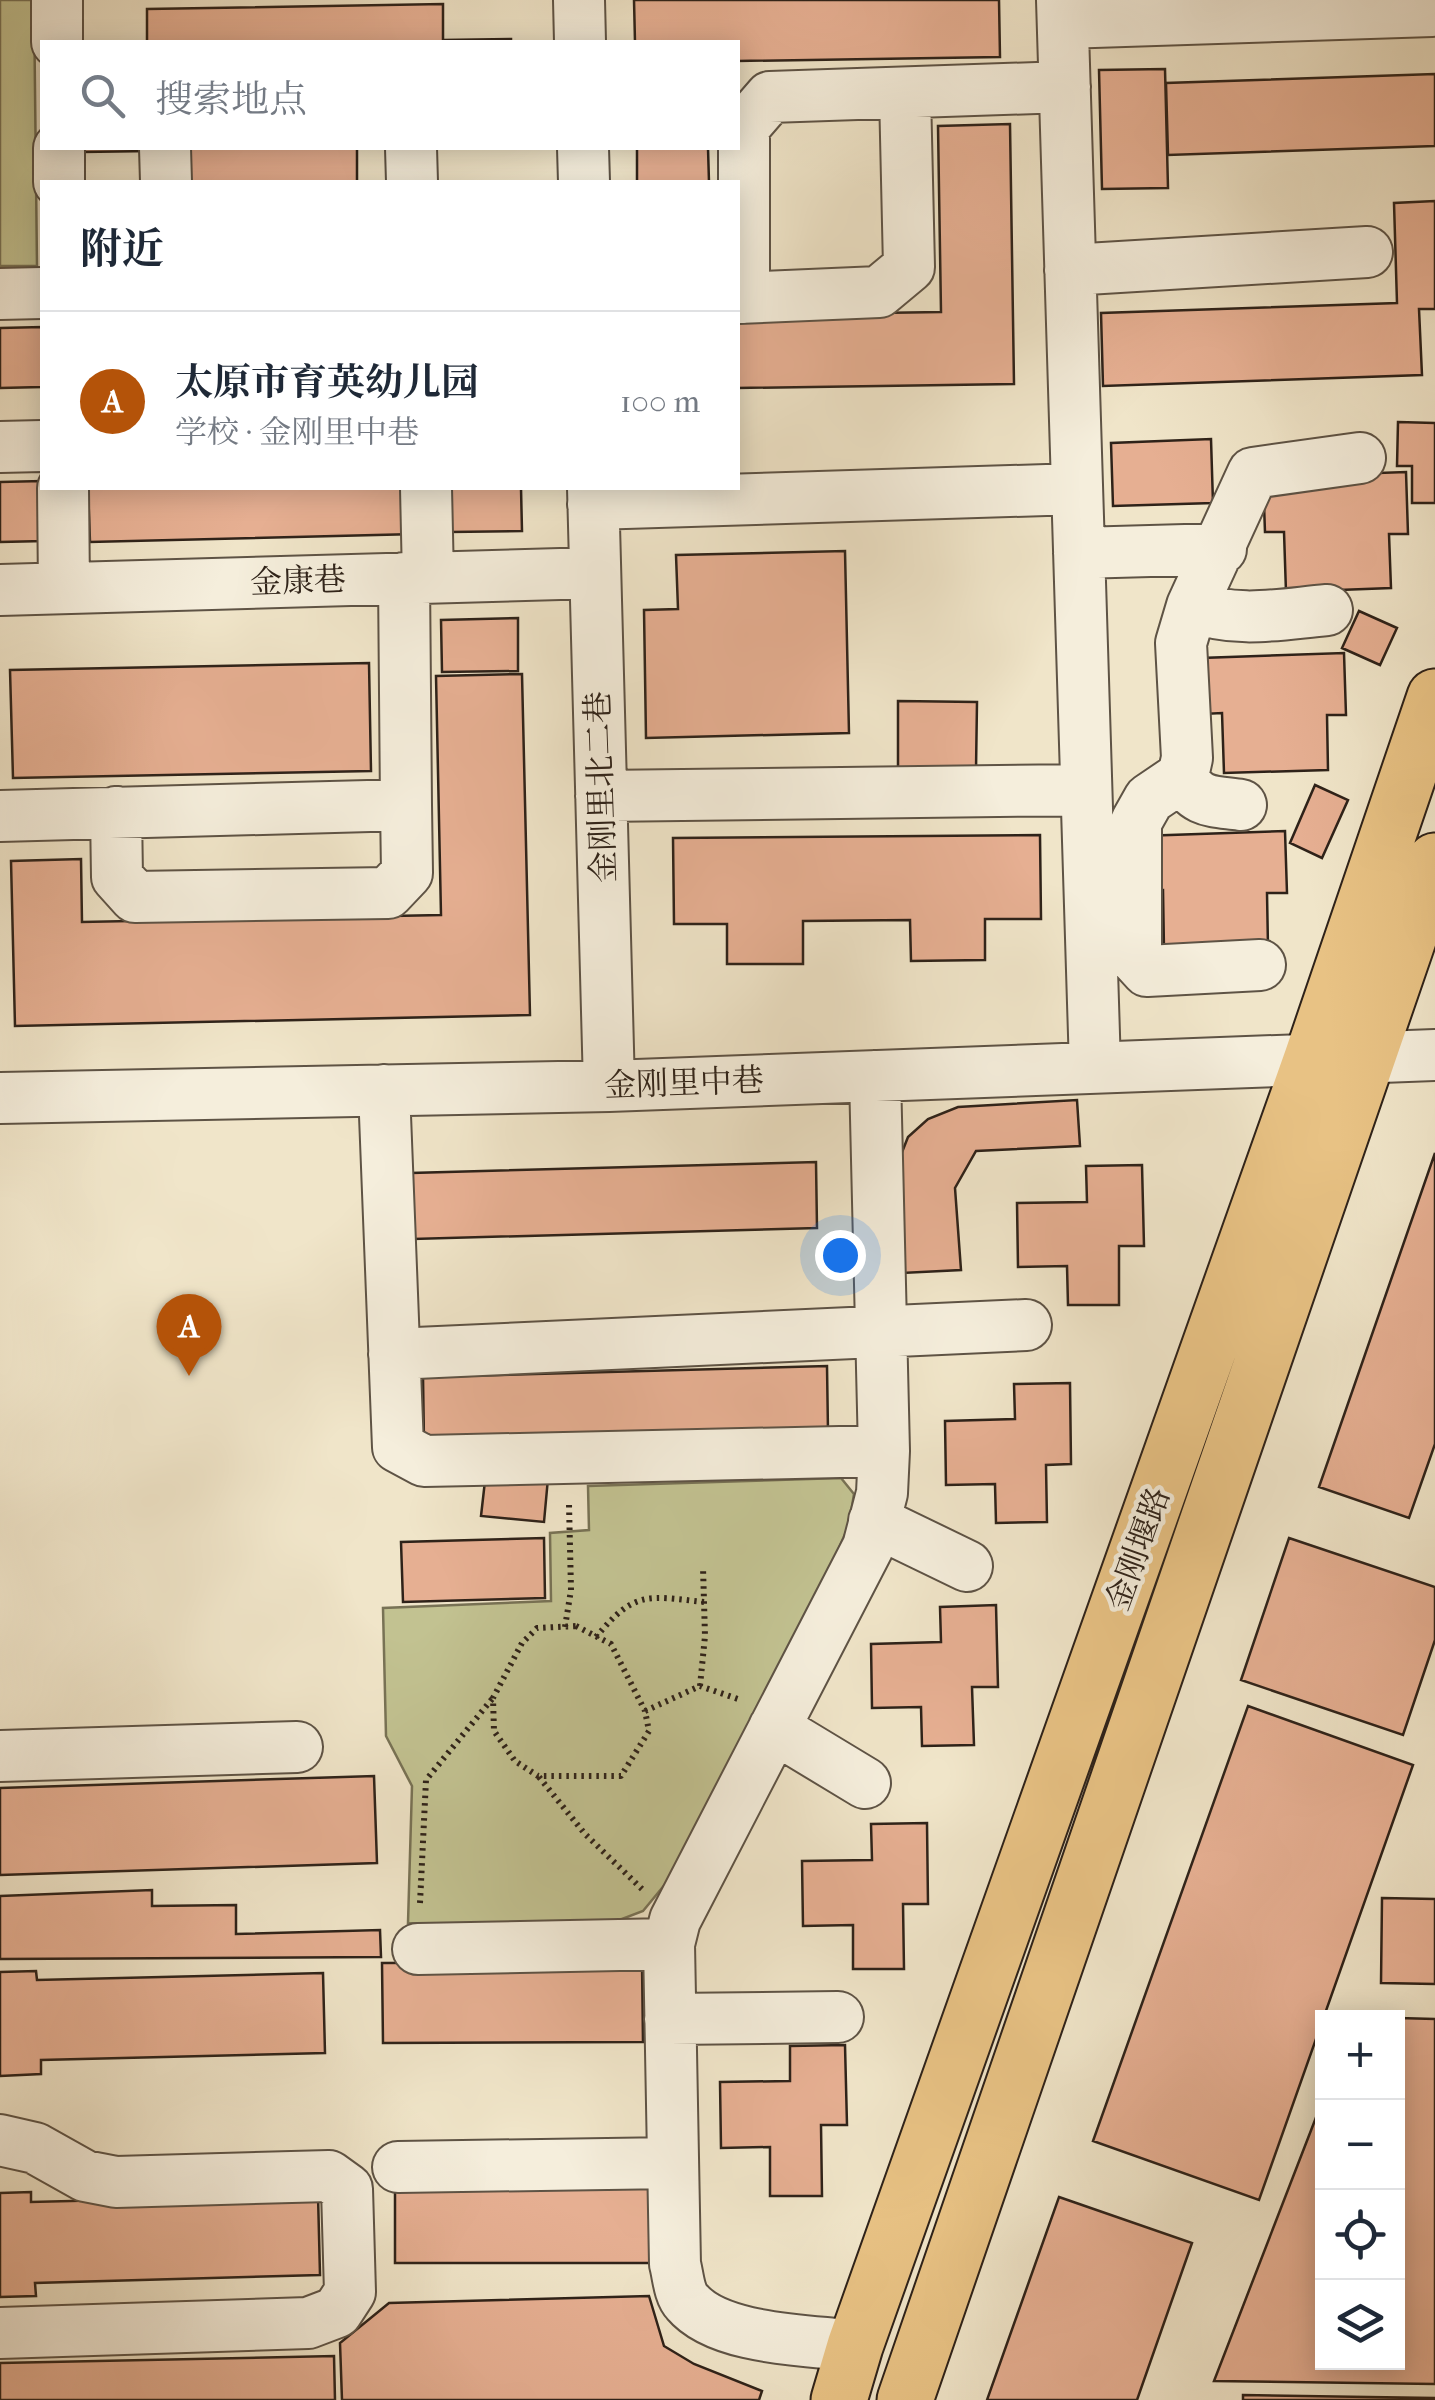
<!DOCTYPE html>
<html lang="zh">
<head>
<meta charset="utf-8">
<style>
	:root { --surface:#fff; --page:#f6f6f7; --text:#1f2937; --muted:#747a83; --line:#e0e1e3; --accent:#b45309 }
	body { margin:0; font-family:"IM FELL French Canon","Noto Serif SC",serif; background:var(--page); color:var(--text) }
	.controls { position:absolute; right:30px; bottom:30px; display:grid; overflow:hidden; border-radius:0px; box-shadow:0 5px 25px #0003 }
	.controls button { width:90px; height:90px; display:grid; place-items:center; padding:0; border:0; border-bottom:2px solid var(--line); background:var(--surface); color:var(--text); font:50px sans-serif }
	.you { position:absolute; left:840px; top:1255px; width:35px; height:35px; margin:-25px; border:8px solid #fff; border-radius:50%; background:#1a73e8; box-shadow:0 0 0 15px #1a73e833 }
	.badge { display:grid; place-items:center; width:65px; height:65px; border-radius:50%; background:var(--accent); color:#fff; font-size:32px; font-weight:700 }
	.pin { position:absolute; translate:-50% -82px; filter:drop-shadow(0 2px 5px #0008) }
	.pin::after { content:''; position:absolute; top:52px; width:35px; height:30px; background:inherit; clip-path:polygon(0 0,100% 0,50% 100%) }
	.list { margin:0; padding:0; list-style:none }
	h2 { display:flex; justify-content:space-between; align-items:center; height:130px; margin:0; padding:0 40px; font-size:42px }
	h2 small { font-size:32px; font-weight:400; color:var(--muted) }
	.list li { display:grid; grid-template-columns:65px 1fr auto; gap:30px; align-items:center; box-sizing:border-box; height:180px; padding:0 40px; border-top:2px solid var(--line) }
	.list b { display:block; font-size:38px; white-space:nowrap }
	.list p { margin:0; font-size:32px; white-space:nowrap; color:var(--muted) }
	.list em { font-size:32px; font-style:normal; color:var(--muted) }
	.icon { flex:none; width:55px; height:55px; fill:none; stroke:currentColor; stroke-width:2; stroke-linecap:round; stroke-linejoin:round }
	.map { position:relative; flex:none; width:1435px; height:2400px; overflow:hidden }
	.search { position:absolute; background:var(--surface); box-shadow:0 5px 25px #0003; left:40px; top:40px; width:700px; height:110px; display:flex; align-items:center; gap:25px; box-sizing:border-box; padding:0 35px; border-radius:0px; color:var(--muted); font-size:38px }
	.panel { position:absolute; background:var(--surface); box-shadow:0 5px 25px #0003; left:40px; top:180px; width:700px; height:310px; border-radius:0px }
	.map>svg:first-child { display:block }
	.green { fill:#c2c291; stroke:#787255; stroke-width:2.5 }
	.building { fill:#e6af92; stroke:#2e2219; stroke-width:2.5 }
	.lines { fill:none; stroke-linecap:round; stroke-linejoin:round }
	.minor-casing { stroke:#5e5345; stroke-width:54 }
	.major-casing { stroke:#2e2219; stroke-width:59 }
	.path { stroke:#2e2219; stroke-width:6; stroke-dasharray:2.5 5; stroke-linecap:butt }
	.minor { stroke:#f5eedc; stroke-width:50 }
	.major { stroke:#e8c284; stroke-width:55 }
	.labels { text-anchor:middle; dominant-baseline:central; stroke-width:9; stroke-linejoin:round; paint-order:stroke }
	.street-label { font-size:32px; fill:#2e2219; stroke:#f5eedc }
</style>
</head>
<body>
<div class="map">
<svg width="1435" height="2400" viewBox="0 0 1435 2400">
	<rect width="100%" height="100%" fill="#f0e5c9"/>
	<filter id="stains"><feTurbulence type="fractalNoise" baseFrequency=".002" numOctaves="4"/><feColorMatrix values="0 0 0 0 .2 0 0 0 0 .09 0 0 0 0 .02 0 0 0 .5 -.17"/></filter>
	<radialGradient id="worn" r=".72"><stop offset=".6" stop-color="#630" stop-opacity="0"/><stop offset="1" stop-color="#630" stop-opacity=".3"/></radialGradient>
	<path class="green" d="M0,0H34L37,266H0Z
		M841,1478L854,1494L849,1525L829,1571L676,1871L643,1911L609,1924L408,1923L412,1786L386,1736L383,1608L551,1601L550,1533L589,1530L588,1486Z"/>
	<path class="building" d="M634,0H999L1000,57L738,61V42H635Z
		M443,4V40L511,39V42H147V9Z
		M1165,69L1168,188L1102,189L1099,70Z
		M1435,74V146L1168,155L1166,83Z
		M1010,124L1014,384L738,388V315L941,312L938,126Z
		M82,148H150V151L83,152Z
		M190,148H357V182H190Z
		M637,148H708L709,182H637Z
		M1435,201V309H1419L1422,375L1103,386L1101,313L1397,303L1394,203Z
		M42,327V387L0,388V328Z
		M1398,422L1435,423V503H1412V466H1397Z
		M1211,439L1213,503L1113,506L1111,443Z
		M1406,472L1408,534H1389L1391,588L1286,592L1284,532H1265L1263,477Z
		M42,481L44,541L0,542V482Z
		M88,488H415L416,534L90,542Z
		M449,488H521L522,531L450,532Z
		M845,551L849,733L646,738L644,610L678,609L676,555Z
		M1359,611L1397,628L1380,665L1342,648Z
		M518,618V671L442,672L441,620Z
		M1344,653L1346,715H1327L1328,770L1224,773L1222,713L1203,714L1201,658Z
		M369,663L371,771L13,778L10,670Z
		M522,674L530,1015L15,1026L11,861L81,859L82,922L441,915L436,676Z
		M898,701L977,702L976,770H898Z
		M1315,785L1348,800L1322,858L1290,843Z
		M1285,831L1287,893H1267L1268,947L1164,950L1163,890L1143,891L1141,836Z
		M1040,835L1041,919H985V960L911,961L910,920L803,921V964H727V924H674L673,838Z
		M1077,1100L1080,1146L976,1151L955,1188L961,1270L902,1273L895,1170L908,1137L928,1119L958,1107Z
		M1435,1153V1444L1409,1518L1319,1487Z
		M816,1162L817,1228L413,1239L411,1173Z
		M1142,1165L1144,1246H1119V1305H1068L1067,1266L1018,1267L1017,1203L1087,1202L1086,1166Z
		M827,1366L828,1432L424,1443L423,1377Z
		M1070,1383L1071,1464L1046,1465L1047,1522L996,1523L995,1484L946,1485L945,1421L1015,1419L1014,1384Z
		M486,1472L548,1478L544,1522L481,1516Z
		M544,1538L545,1598L403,1602L401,1542Z
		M1289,1538L1435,1587V1640L1403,1735L1241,1680Z
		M996,1605L998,1687H972L974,1745L922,1746L921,1707L872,1708L871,1644L941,1642L940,1607Z
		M1248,1706L1413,1765L1259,2200L1093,2141Z
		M374,1776L377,1863L0,1875V1788Z
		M927,1823L928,1904H903L904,1969H853V1925L803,1926L802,1861L872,1860L871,1824Z
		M152,1890V1906L236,1905V1934L380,1930L381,1957L0,1959V1896Z
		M1382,1898L1435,1899V1984L1381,1983Z
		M642,1962L643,2042L383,2043L382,1963Z
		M36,1971L37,1980L323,1973L325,2053L41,2060V2074L0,2076V1972Z
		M1398,2018L1435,2019V2384L1214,2381L1322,2102V2362H1398Z
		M845,2045L847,2125H821L822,2196H770V2147L721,2148L720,2082L790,2081V2046Z
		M395,2183H655L656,2263H395Z
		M31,2192V2202L318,2195L320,2275L35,2283L36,2296L0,2297V2193Z
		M1059,2197L1192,2243L1137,2400H987Z
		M649,2296L664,2346L694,2364L762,2391L759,2400H342L340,2343L389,2303Z
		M334,2356L335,2400H0V2363Z
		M1243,2395L1435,2398V2400H1243Z"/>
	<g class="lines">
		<g class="minor-casing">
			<path id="minor" d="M57,0V42
				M579,0L580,42
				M1062,0L1095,1067
				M1063,23L1432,11
				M59,148V182
				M165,148L166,182
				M411,148L412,182
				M583,148L584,182
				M1070,270L1367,252
				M0,294L42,293
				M738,298L879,292L909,267L905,93
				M744,298V127L770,97L1065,87
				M0,447L42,446
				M63,488L64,588
				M426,488L428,578
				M593,488L609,1086
				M593,504L1077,489
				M1079,553L1221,549
				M0,590L595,573
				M1192,606C1236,624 1281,614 1327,610
				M1183,776C1195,804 1214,801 1241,805
				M601,796L1086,790
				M116,812L117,877L135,897L388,893L407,873L406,805
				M0,816L406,805L404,578
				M1260,965L1147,971L1136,959V822L1149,799L1183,776L1187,758L1181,643L1192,606L1253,473L1360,458
				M384,1090L398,1447L424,1461L884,1451
				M0,1098L609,1086L1435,1055
				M394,1354L1026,1325
				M874,1521L967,1566
				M774,1728L865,1783
				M0,1756L297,1747
				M418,1949L669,1944
				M670,2019L838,2017
				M0,2140L35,2148L85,2176L116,2182L329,2176L347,2189L350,2292L337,2312L308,2323L0,2333
				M398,2167L673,2163
				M855,2346C808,2340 719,2340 687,2302C679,2294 678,2275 675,2264L669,1944L675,1920L868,1547L882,1493L884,1451L875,1076"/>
		</g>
		<g class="major-casing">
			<path id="major" d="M839,2400L855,2346L1312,1058L1435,697
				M905,2400L1435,861"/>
		</g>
		<path class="path" d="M576,1626L611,1644L645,1711L649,1731L621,1776H538L515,1761L494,1731L493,1698L522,1643L537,1628Z
			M565,1627L571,1590L569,1504
			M596,1637C635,1590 647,1596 704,1602
			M700,1686L705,1636L703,1567
			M645,1711L700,1686L738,1699
			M539,1777L585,1834L642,1889
			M420,1903L426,1780L492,1699"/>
		<use href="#minor" class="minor"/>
		<use href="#major" class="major"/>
	</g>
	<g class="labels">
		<g class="street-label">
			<text transform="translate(298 581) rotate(-2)">金康巷</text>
			<text transform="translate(601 787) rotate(-92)">金刚里北二巷</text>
			<text transform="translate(684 1083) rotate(-2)">金刚里中巷</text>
			<text transform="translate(1138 1549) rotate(-70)">金刚堰路</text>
		</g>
	</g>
	<rect width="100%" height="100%" filter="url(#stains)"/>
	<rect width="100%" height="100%" fill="url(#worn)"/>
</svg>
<div class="controls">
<button>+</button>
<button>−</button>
<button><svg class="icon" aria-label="locate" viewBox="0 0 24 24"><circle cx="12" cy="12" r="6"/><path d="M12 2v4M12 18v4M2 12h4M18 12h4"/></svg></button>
<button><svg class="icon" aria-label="layers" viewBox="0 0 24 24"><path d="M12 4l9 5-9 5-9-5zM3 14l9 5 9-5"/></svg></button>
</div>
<div class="you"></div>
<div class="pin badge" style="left:189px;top:1376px">A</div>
<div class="search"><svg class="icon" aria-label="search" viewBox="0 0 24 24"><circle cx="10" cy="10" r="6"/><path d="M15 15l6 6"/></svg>搜索地点</div>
<section class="panel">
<h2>附近<small></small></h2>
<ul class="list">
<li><span class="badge">A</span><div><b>太原市育英幼儿园</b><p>学校 · 金刚里中巷</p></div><em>100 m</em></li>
</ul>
</section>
</div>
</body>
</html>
